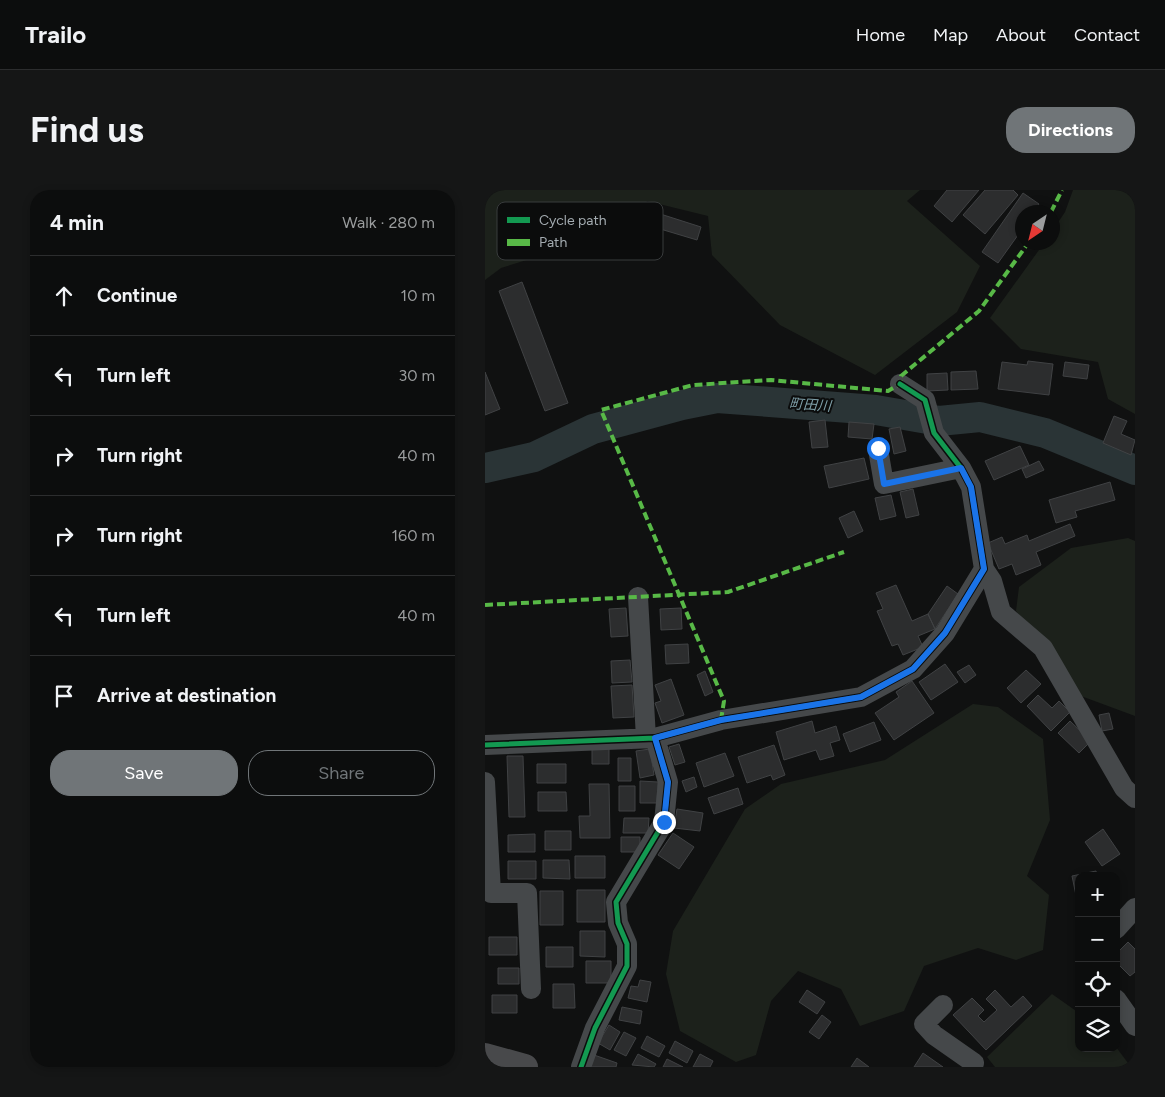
<!DOCTYPE html>
<html lang="en">
<head>
<meta charset="utf-8">
<style>
	:root { --surface:#0c0d0d; --page:#151616; --text:#f1f3f6; --muted:#9a9c9d; --line:#2c2d2e; --accent:#707578 }
	body { margin:0; font-family:Figtree,"Noto Sans JP",sans-serif; background:var(--page); color:var(--text) }
	.controls { position:absolute; right:15px; bottom:15px; display:grid; overflow:hidden; border-radius:10px; box-shadow:0 2px 8px #0003 }
	.controls button { width:45px; height:45px; display:grid; place-items:center; padding:0; border:0; border-bottom:1px solid var(--line); background:var(--surface); color:var(--text); font:25px sans-serif }
	.compass { position:absolute; left:530px; top:15px; width:45px; height:45px; border-radius:50%; background:var(--surface); box-shadow:0 2px 8px #0003; rotate:215deg }
	.stop { position:absolute; width:15px; height:15px; margin:-11px; border:4px solid #1a73e8; border-radius:50%; background:#fff }
	.stop.end { background:#1a73e8; border-color:#fff; box-shadow:0 1px 5px #0008 }
	.list { margin:0; padding:0; list-style:none }
	h2 { display:flex; justify-content:space-between; align-items:center; height:65px; margin:0; padding:0 20px; font-size:21px }
	h2 small { font-size:16px; font-weight:400; color:var(--muted) }
	.list li { display:grid; grid-template-columns:32px 1fr auto; gap:15px; align-items:center; box-sizing:border-box; height:80px; padding:0 20px; border-top:1px solid var(--line) }
	.list b { display:block; font-size:19px; white-space:nowrap }
	.list em { font-size:16px; font-style:normal; color:var(--muted) }
	.actions { display:flex; gap:10px; padding:15px 20px }
	.actions a { flex:1; padding:11px 0; border:1px solid var(--accent); border-radius:20px; text-align:center; font-size:18px; color:var(--accent) }
	.actions .main { background:var(--accent); color:#fff }
	.icon { flex:none; width:28px; height:28px; fill:none; stroke:currentColor; stroke-width:2; stroke-linecap:round; stroke-linejoin:round }
	.map { position:relative; flex:none; width:650px; height:877px; overflow:hidden; border-radius:20px }
	header { display:flex; align-items:center; gap:30px; box-sizing:border-box; height:70px; padding:0 25px; background:var(--surface); border-bottom:1px solid var(--line) }
	header strong { font-size:24px }
	nav { display:flex; gap:28px; margin-inline-start:auto; font-size:18px }
	.intro { display:flex; align-items:center; justify-content:space-between; box-sizing:border-box; height:120px; padding:0 30px }
	h1 { margin:0; font-size:35px }
	.button { padding:12px 22px; border-radius:20px; background:var(--accent); color:#fff; font-size:18px; font-weight:700 }
	main { display:flex; gap:30px; padding:0 30px }
	aside { flex:1; background:var(--surface); border-radius:20px; box-shadow:0 2px 8px #0003 }
	.map>svg:first-child { display:block }
	.green { fill:#1c211b }
	.lines { fill:none; stroke-linecap:round; stroke-linejoin:round }
	.river { stroke:#2a3436; stroke-width:30 }
	.building { fill:#2c2d2e; stroke:#404244 }
	.minor { stroke:#45484a; stroke-width:20 }
	.major { stroke:#48494b; stroke-width:26 }
	.quiet { stroke:#58b947; stroke-width:4; stroke-dasharray:8 4; stroke-linecap:butt }
	.cycleway-casing { stroke:#0b0c0c; stroke-width:8 }
	.cycleway { stroke:#139951; stroke-width:5 }
	.route { stroke:#1a73e8; stroke-width:6 }
	.labels { text-anchor:middle; dominant-baseline:central; stroke-width:4; stroke-linejoin:round; paint-order:stroke }
	.water-label { font-size:14px; font-style:italic; fill:#7e9fa8; stroke:#0b0c0c }
	.key { fill:#0b0c0c; stroke:#393c3d; stroke-width:1 }
	.key-label { font-size:14px; fill:#a3abb0 }
</style>
</head>
<body>
<header>
<strong>Trailo</strong>
<nav><a>Home</a><a>Map</a><a>About</a><a>Contact</a></nav>
</header>
<div class="intro"><h1>Find us</h1><a class="button">Directions</a></div>
<main>
<aside>
<h2>4 min<small>Walk · 280 m</small></h2>
<ul class="list">
<li><svg class="icon" aria-label="ahead" viewBox="0 0 24 24"><path d="M12 20V5M6 11l6-6 6 6"/></svg><div><b>Continue</b></div><em>10 m</em></li>
<li><svg class="icon" aria-label="left" viewBox="0 0 24 24"><path d="M17 20v-9H6M10 6l-5 5 5 5"/></svg><div><b>Turn left</b></div><em>30 m</em></li>
<li><svg class="icon" aria-label="right" viewBox="0 0 24 24"><path d="M7 20v-9h11M14 6l5 5-5 5"/></svg><div><b>Turn right</b></div><em>40 m</em></li>
<li><svg class="icon" aria-label="right" viewBox="0 0 24 24"><path d="M7 20v-9h11M14 6l5 5-5 5"/></svg><div><b>Turn right</b></div><em>160 m</em></li>
<li><svg class="icon" aria-label="left" viewBox="0 0 24 24"><path d="M17 20v-9H6M10 6l-5 5 5 5"/></svg><div><b>Turn left</b></div><em>40 m</em></li>
<li><svg class="icon" aria-label="arrive" viewBox="0 0 24 24"><path d="M6 21V4h12l-3 4 3 4H6"/></svg><div><b>Arrive at destination</b></div></li>
</ul>
<div class="actions"><a class="main">Save</a><a>Share</a></div>
</aside>
<div class="map">
<svg width="650" height="877" viewBox="0 0 650 877">
	<rect width="100%" height="100%" fill="#101111"/>
	<path class="green" d="M0,0H435L422,11L495,76L472,122L390,185L295,135L227,65L223,26L162,11L145,38L16,78L0,90Z
		M588,0H650V224L623,209L613,172L536,159L505,128L559,53L568,52V40L580,22Z
		M643,348L650,351V526L596,506L531,421L534,397L586,358Z
		M488,514L513,517L558,549L565,630L542,686L564,705L558,760L531,770L493,758L439,776L419,821L375,836L356,799L313,781L286,811L271,865L251,872L195,841L181,784L188,741L260,619L296,594L400,570Z
		M567,804L594,823V858L631,857L646,877H510L502,867Z"/>
	<g class="lines">
		<path class="river" d="M0,278L49,267L108,239L197,215L232,208L391,220L454,231L495,227L560,243L650,280"/>
	</g>
	<path class="building" d="M462,0H494L467,32L449,16Z
		M500,0H528L533,5L500,44L478,25Z
		M538,3L554,14L548,22H538V38L513,73L497,62Z
		M166,21L216,37L212,50L162,35Z
		M37,92L83,213L60,221L14,101Z
		M543,171L568,174L564,205L513,199L517,172L542,175Z
		M580,172L604,175L602,189L578,186Z
		M491,181L493,199L466,200V182Z
		M0,182L15,219L0,225Z
		M462,183L463,200L442,201V184Z
		M629,226L642,231L636,244L650,250L646,265L618,253Z
		M340,230L343,257L327,258L324,232Z
		M364,232L389,234L387,249L363,247Z
		M415,237L421,261L409,264L404,239Z
		M535,256L544,275L509,290L500,271Z
		M379,268L384,289L344,298L339,276Z
		M554,271L559,280L541,288L537,279Z
		M625,292L630,310L590,321L592,327L571,333L564,310Z
		M428,299L434,325L421,328L415,302Z
		M406,305L411,326L395,330L390,308Z
		M369,321L378,341L363,348L354,328Z
		M585,334L590,346L551,362L556,375L531,385L527,374L514,379L503,353L517,347L520,354L542,345L544,351Z
		M411,395L427,431L443,424L450,439L433,446L438,457L418,465L413,454L407,456L392,421L398,419L391,403Z
		M462,396L473,404L450,439L443,424Z
		M141,418L143,446L126,447L124,419Z
		M196,418L197,439L176,440L175,419Z
		M203,454L204,473L181,474L180,455Z
		M145,470L147,492L127,493L126,471Z
		M460,474L473,492L446,510L434,492Z
		M484,475L491,485L480,493L472,482Z
		M541,480L556,494L536,513L522,498Z
		M220,481L228,502L220,506L212,485Z
		M186,489L199,525L177,533L170,513L176,511L170,495Z
		M427,491L449,523L409,550L390,523L414,507L411,502Z
		M147,495L149,527L128,528L126,496Z
		M553,505L567,518L574,511L585,522L566,541L542,516Z
		M624,523L628,539L617,541L614,525Z
		M327,531L330,543L351,536L355,550L345,553L349,566L335,570L331,560L299,570L291,542Z
		M585,531L606,551L594,563L573,543Z
		M389,532L396,550L365,562L358,544Z
		M194,554L200,572L190,575L184,557Z
		M289,555L300,585L288,590L286,585L262,593L253,567Z
		M107,559H124V574H107Z
		M165,559L169,585L155,588L151,561Z
		M240,563L249,586L219,597L211,573Z
		M22,566H38L40,627H24Z
		M133,568H146V591H133Z
		M52,574H81V593H52Z
		M209,587L212,597L201,602L197,591Z
		M155,591L173,592L172,613H155Z
		M104,594H124L125,648H95L94,626H105Z
		M134,596H150V621H134Z
		M253,598L258,614L229,624L223,608Z
		M53,602H81L82,621H53Z
		M192,619L218,623L215,641L189,638Z
		M139,628H164L163,643H138Z
		M618,639L635,664L617,676L600,652Z
		M60,641H86V660H60Z
		M188,643L209,657L194,679L173,665Z
		M50,644V662H23V645Z
		M136,647H155V662H136Z
		M90,666H120V688H90Z
		M58,670H84L85,689L58,688Z
		M23,671H51V689H23Z
		M611,681L612,686H594V720L587,686Z
		M92,700H120V732H92Z
		M55,701H78V735H55Z
		M95,741H120V767L95,766Z
		M4,747H32V765H4Z
		M643,752L650,759V782L645,786L631,772V764Z
		M61,757H88V777H61Z
		M101,771H126V793H101Z
		M13,778H34V794H13Z
		M155,790L166,792L162,812L143,808L146,796L153,797Z
		M68,794H89L90,818H68Z
		M322,800L340,812L332,824L314,812Z
		M510,800L526,817L538,806L547,816L501,860L468,825L487,808L499,820L493,826L499,832L512,820L501,809Z
		M7,805H32V823H7Z
		M137,817L157,821L155,834L134,830Z
		M337,825L346,832L334,849L324,842Z
		M124,835L135,842L125,860L113,853Z
		M139,842L151,848L141,866L129,860Z
		M162,846L180,856L174,867L156,858Z
		M190,851L208,861L202,873L184,863Z
		M438,863L458,877H429Z
		M153,864L171,874L169,877L147,875Z
		M215,864L228,871L225,877H208Z
		M109,865L132,873L131,877H104Z
		M372,868L384,877H366Z
		M182,869L198,877H178Z"/>
	<g class="lines">
		<path class="minor" d="M393,259L399,294L476,278
			M499,379L507,391L516,422L558,458L639,598L650,608
			M153,407L161,548
			M0,555L170,548L236,530L376,507L428,479L460,443L499,379L486,297L476,278L449,243L440,210L415,194
			M0,592L6,703H42L46,799
			M631,739L650,718
			M631,809L650,836
			M458,815L439,834L449,845L489,873L486,877
			M96,877L110,838L142,776V754L133,733L131,712L179,632L183,592L170,548"/>
		<path class="major" d="M0,866L40,877"/>
		<path class="quiet" d="M566,22L577,0
			M0,415L243,402L359,362
			M236,530L239,511L116,220L208,195L286,190L403,201L415,194L416,186L494,121L544,52"/>
		<g class="cycleway-casing">
			<path id="cycleway" d="M0,555L170,548L236,530L376,507L428,479L460,443L499,379L486,297L476,278L449,243L440,210L415,194
				M96,877L110,838L142,776V754L133,733L131,712L179,632L183,592L170,548"/>
		</g>
		<use href="#cycleway" class="cycleway"/>
	</g>
	<g class="lines">
		<path class="route" d="M179,632L183,592L170,548L236,530L376,507L428,479L460,443L499,379L486,297L476,278L399,294L393,258"/>
	</g>
	<g class="labels">
		<g class="water-label">
			<text transform="translate(325 215) rotate(4)">町田川</text>
		</g>
	</g>
	<rect x="12" y="12" width="166" height="58" rx="8" class="key"/>
	<rect x="22" y="27" width="23" height="6" fill="#139951"/>
	<rect x="22" y="49" width="23" height="7" fill="#58b947"/>
	<g class="key-label">
		<text x="54" y="35">Cycle path</text>
		<text x="54" y="57">Path</text>
	</g>
</svg>
<div class="controls">
<button>+</button>
<button>−</button>
<button><svg class="icon" aria-label="locate" viewBox="0 0 24 24"><circle cx="12" cy="12" r="6"/><path d="M12 2v4M12 18v4M2 12h4M18 12h4"/></svg></button>
<button><svg class="icon" aria-label="layers" viewBox="0 0 24 24"><path d="M12 4l9 5-9 5-9-5zM3 14l9 5 9-5"/></svg></button>
</div>
<svg class="compass" viewBox="-18 -18 36 36"><path d="M0-13l5 13h-10z" fill="#e53935"/><path d="M0 13l5-13h-10z" fill="#9a9c9d"/></svg>
<div class="stop" style="left:393px;top:258px"></div>
<div class="stop end" style="left:179px;top:632px"></div>
</div>
</main>
</body>
</html>
